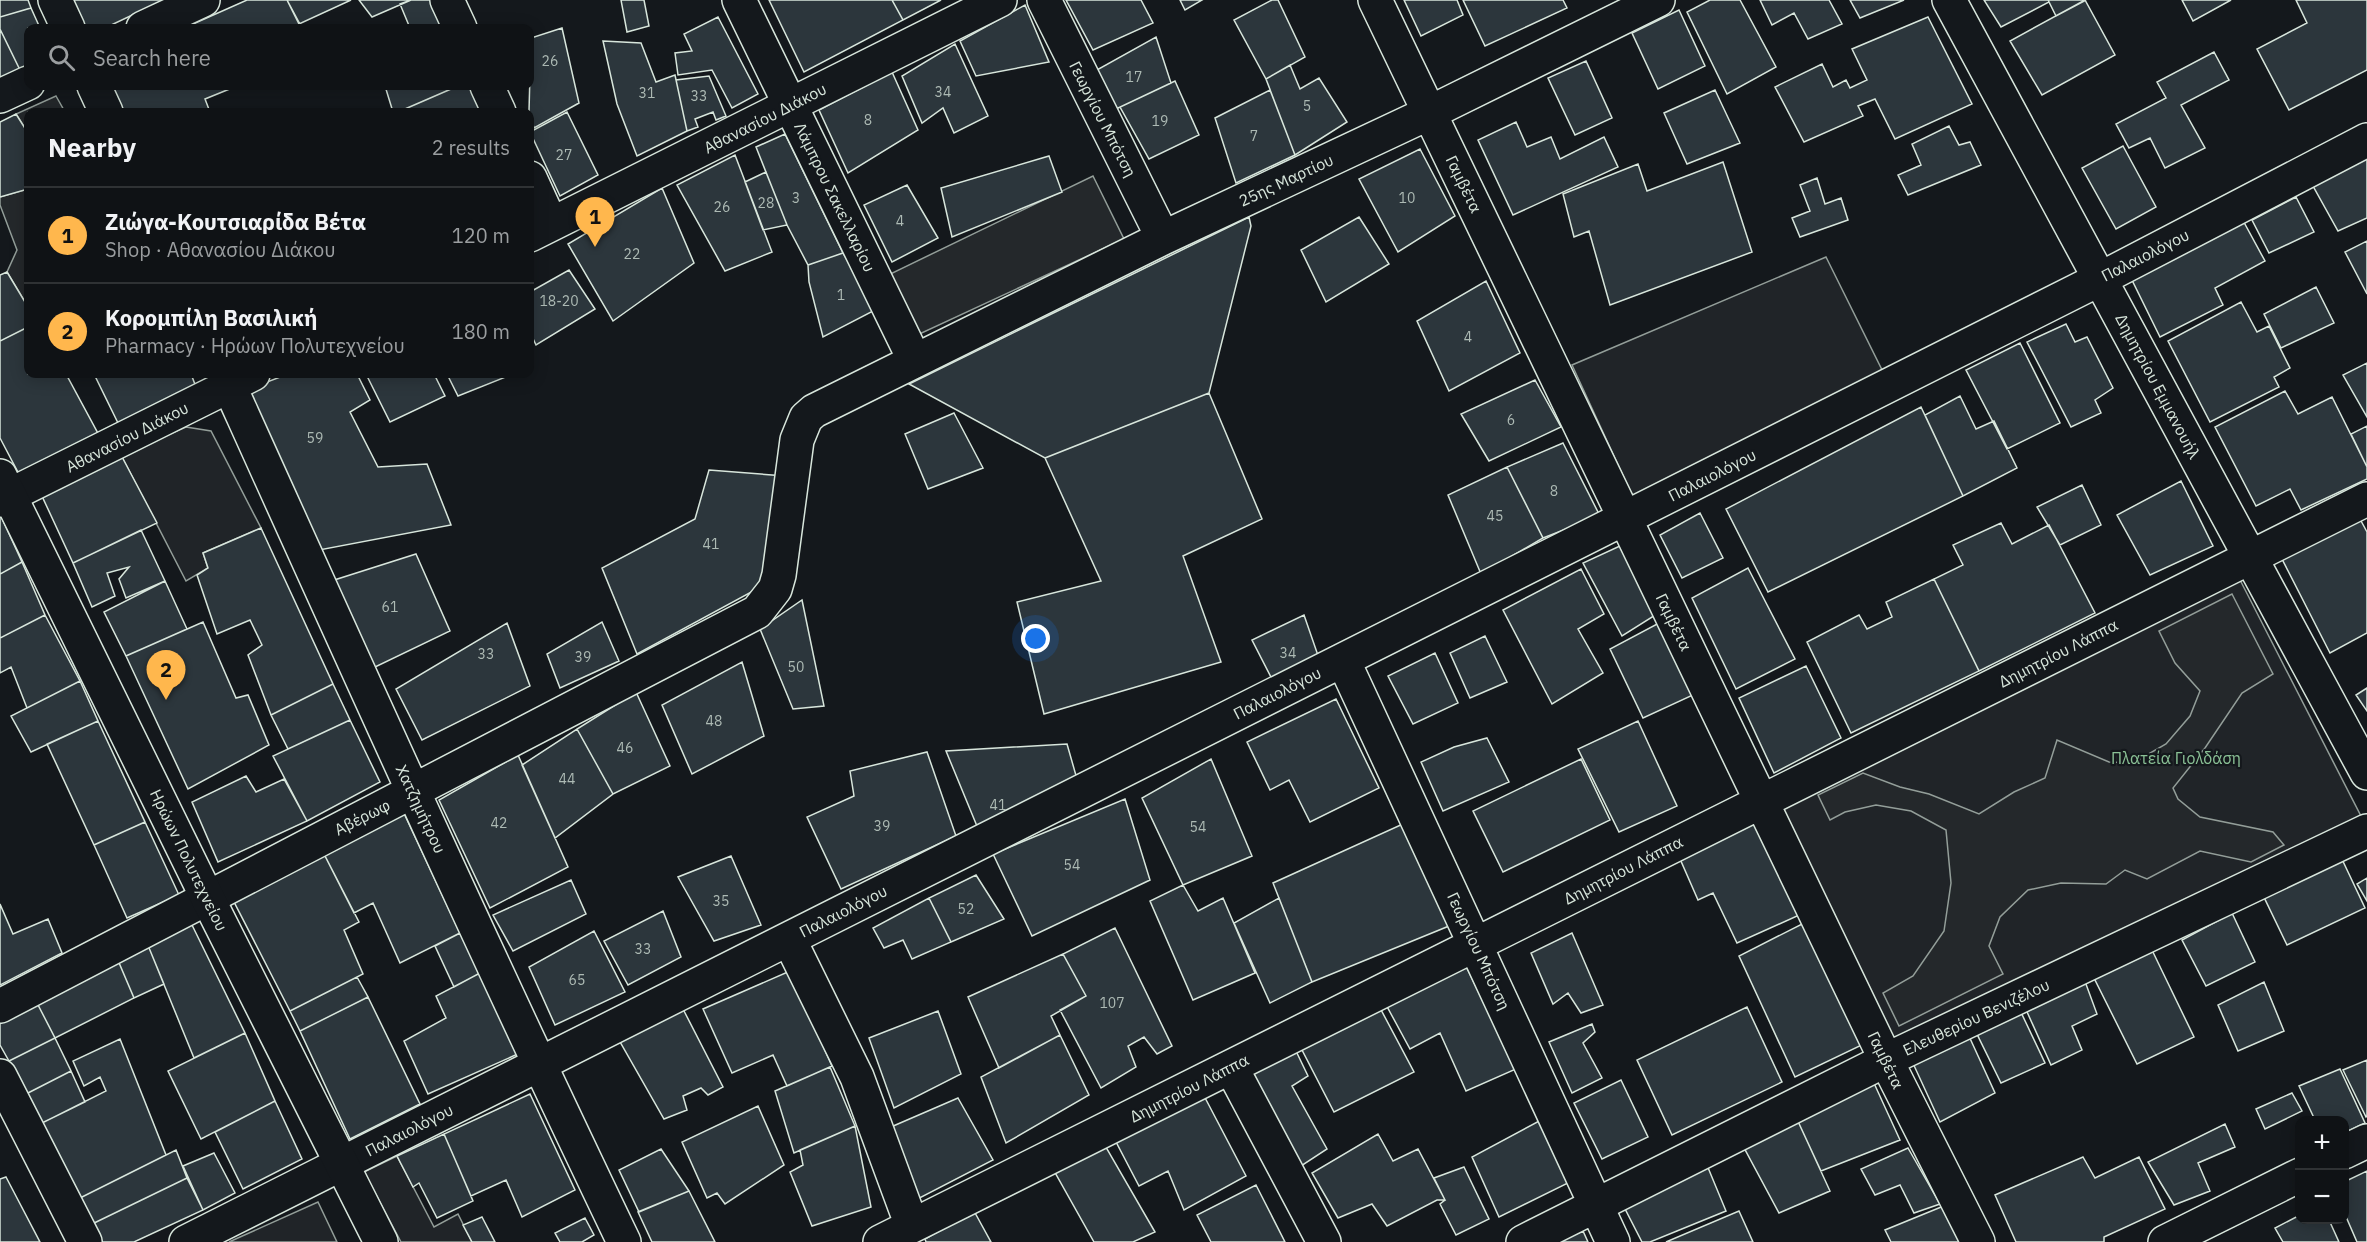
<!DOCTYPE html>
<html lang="en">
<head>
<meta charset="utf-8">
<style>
	:root { --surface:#0f1215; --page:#1d2022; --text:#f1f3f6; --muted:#9b9ea0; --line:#2f3234; --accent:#ffb74d }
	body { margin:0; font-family:"IBM Plex Sans",sans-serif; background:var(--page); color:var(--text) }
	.controls { position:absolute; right:18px; bottom:18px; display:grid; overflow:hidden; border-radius:12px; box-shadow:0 3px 15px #0003 }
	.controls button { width:54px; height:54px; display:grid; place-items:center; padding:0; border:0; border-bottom:2px solid var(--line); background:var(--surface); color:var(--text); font:30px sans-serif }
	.you { position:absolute; left:1036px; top:639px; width:21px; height:21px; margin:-15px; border:4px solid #fff; border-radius:50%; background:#1a73e8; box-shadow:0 0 0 9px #1a73e833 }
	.badge { display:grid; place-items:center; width:39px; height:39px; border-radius:50%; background:var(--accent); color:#111; font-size:20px; font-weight:700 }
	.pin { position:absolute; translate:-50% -50px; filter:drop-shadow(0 2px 3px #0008) }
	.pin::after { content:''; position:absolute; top:32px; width:21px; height:18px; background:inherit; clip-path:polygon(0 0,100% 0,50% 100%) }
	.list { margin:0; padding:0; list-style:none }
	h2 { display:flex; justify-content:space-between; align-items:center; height:78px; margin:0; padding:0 24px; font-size:26px }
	h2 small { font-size:20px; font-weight:400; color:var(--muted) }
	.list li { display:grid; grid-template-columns:39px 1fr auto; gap:18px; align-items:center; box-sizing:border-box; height:96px; padding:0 24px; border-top:2px solid var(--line) }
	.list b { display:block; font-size:22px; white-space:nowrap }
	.list p { margin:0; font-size:20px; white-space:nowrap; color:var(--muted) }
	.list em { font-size:20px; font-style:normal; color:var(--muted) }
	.icon { flex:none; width:33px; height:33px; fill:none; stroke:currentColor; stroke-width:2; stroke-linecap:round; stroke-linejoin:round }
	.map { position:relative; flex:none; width:2367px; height:1242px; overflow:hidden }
	.search { position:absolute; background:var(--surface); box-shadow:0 3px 15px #0003; left:24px; top:24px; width:510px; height:66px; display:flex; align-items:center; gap:15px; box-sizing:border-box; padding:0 21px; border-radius:12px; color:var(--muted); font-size:22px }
	.panel { position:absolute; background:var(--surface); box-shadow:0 3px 15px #0003; left:24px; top:108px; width:510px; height:270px; border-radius:12px }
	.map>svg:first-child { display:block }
	.green { fill:#202428; stroke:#939e99; stroke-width:1.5 }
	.parking { fill:#24282b; stroke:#939e99; stroke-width:1.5 }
	.building { fill:#2c363c; stroke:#d8e6dc; stroke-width:1.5 }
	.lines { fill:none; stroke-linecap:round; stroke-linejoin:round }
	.minor-casing { stroke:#d8e6dc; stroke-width:36 }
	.major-casing { stroke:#d8e6dc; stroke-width:36 }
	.minor { stroke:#14181c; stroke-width:33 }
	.major { stroke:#14181c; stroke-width:33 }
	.labels { text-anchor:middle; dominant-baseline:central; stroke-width:4.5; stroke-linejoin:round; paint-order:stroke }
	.number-label { font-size:14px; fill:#adbab4 }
	.street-label { font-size:16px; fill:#d8e6dc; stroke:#14181c }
	.park-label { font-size:16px; fill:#8ac095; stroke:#14181c }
</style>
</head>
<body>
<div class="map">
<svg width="2367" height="1242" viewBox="0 0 2367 1242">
	<rect width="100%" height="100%" fill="#14181c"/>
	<path class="green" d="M1826,257L1887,380L1637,506L1572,365Z
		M186,427L211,431L261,528L203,553L208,568L186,581L121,455Z
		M2237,574L2364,822L1889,1050L1769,803Z
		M397,1156L434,1227L458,1214L472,1242H401L364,1172Z
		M318,1202L337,1242H229Z"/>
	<path class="parking" d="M56,96L65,112H28V133L16,114Z
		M1093,176L1124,239L913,337L882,278Z
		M28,189V307L7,272L17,250L0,205V197Z
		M2232,594L2273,674L2242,693L2205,748L2173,788L2178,799L2200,817L2273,832L2284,845L2251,862L2200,851L2147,879L2125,870L2106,884L2061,883L2028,890L2000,917L1989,946L2003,974L1899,1026L1883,993L1913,976L1944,931L1951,883L1946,830L1911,811L1876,805L1845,812L1830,820L1818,795L1863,773L1900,787L1929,794L1979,814L2014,792L2045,778L2057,740L2109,762L2133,763L2166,744L2190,716L2200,691L2175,663L2159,631Z"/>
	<path class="building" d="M0,0H28L31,8L0,17Z
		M68,0H164L105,28H81Z
		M247,0H287L302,28H184Z
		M287,0H351L299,24Z
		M359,0H411L372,17Z
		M411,0H435L448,28H410L400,4Z
		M621,0H644L649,26L627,32Z
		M769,0H892L903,20L804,72Z
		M892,0H941L903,20Z
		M1066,0H1141L1153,23L1093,50Z
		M1180,0H1202L1185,10Z
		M1272,0H1278L1305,57L1266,79L1234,20Z
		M1404,0H1457L1463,15L1421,36Z
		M1463,0H1563L1567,8L1485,46Z
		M1710,0H1740L1776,67L1727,94L1687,12Z
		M1760,0H1829L1842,24L1808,39L1794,13L1772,25Z
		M1850,0H1904L1860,18Z
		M1984,0H2048L2049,2L2001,27Z
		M2048,0H2086L2056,16Z
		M2085,0L2115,55L2042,95L2010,41Z
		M2182,0H2231L2193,21Z
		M2296,0H2367V70L2289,110L2257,49L2307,23Z
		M1025,5L1049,62L976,76L960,41Z
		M31,8L40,28H28V66L20,70L0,29V17Z
		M1679,10L1705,66L1658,89L1632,33Z
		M718,17L758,94L732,108L712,70L678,75L675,53L692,51L684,34Z
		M1928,17L1972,104L1895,139L1875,99L1858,106L1863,116L1804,142L1775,87L1822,64L1833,87L1846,80L1850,88L1867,80L1852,49Z
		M562,28L579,103L534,128L529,111L531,38Z
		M0,29L20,70L0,80Z
		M1156,37L1171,83L1116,109L1095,71Z
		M603,41L641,43L656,82L675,75L687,131L637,156L617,104Z
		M955,44L988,116L954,133L943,108L922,123L902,76Z
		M2214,52L2229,80L2181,105L2205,148L2165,168L2150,138L2129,148L2116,124L2166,98L2157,82Z
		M1586,61L1612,118L1575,135L1548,78Z
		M1290,65L1300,89L1319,78L1347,122L1295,155L1266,79Z
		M892,72L918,130L848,173L819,110Z
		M709,76L726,116L716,120L713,112L695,119L698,127L687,131L676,80Z
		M1175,81L1199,135L1149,159L1120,107Z
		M107,86H237L205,99L210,112H120Z
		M385,86H458L398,112H393Z
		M458,86H474L483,112H398Z
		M1270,90L1295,155L1236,183L1215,118Z
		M1715,90L1740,143L1687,164L1664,113Z
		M567,112L598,175L560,196L530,132Z
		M16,114L28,133V189L0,197V122Z
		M1516,122L1527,147L1551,137L1560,159L1604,137L1618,167L1513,215L1478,140Z
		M1949,126L1959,145L1970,142L1981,165L1908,195L1898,175L1921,165L1912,144Z
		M785,134L843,253L808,265L787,225L756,147Z
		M2123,146L2156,207L2116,229L2082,168Z
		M1420,149L1455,216L1398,252L1359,179Z
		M735,155L772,252L725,271L677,185Z
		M1049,156L1062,192L952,237L941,188Z
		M2367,158V218L2338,231L2313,186Z
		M1723,162L1752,252L1610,305L1589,231L1574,237L1563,194L1638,164L1647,191Z
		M766,172L787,225L763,230L745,182Z
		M1817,178L1825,204L1841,198L1848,220L1800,237L1792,218L1810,211L1800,185Z
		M907,185L938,238L892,262L864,205Z
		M662,188L694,263L613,321L568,244Z
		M2296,197L2314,232L2269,253L2252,220Z
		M2240,215L2265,261L2215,288L2223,305L2160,337L2129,274Z
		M1249,217L1251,226L1209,393L1045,458L909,384Z
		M1359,217L1389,264L1326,302L1301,250Z
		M2367,241V294L2345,252Z
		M843,253L877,309L823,337L809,282L808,265Z
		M569,270L595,309L536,345L530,332V292Z
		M7,272L28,307V327L0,341V275Z
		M1486,281L1520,353L1449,391L1417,321Z
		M2316,287L2334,323L2281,348L2264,314Z
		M2241,302L2257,332L2269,326L2290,368L2274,377L2279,387L2210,422L2168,341Z
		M2066,324L2075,342L2087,337L2113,388L2095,400L2101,413L2071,427L2027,342Z
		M28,327V374H66L101,439L20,476L0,438V341Z
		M2020,343L2060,423L2007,449L1966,370Z
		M2367,363V417L2343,375Z
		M94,374H191L196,387L119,425Z
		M288,374H357L370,400L350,412L378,467L427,464L451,525L314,551L246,390Z
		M366,374H434L445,396L390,422Z
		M447,374H513L458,396Z
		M1535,380L1561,427L1489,461L1461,414Z
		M2285,391L2298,414L2332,397L2367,467V479L2301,510L2290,489L2256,506L2215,427Z
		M1209,393L1262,519L1183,556L1221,662L1044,714L1017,602L1101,581L1045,458Z
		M1960,396L1976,429L1994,421L2017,468L1963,496L1925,415Z
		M1921,407L1963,496L1768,592L1726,509Z
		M954,413L983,468L928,489L905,434Z
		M2367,426V467L2351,434Z
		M1563,443L1600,516L1543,538L1507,467Z
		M121,455L157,523L73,563L41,494Z
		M1507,467L1543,538L1481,574L1448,495Z
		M709,470L785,476L768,583L637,654L602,568L695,519Z
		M2181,481L2213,546L2150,575L2117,515Z
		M2082,485L2101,525L2060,545L2037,507Z
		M1700,513L1723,558L1682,578L1660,535Z
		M0,514L22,562L0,574Z
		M2360,519L2367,532V633L2330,653L2282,559Z
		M2001,523L2012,544L2049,525L2095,613L1979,671L1934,579L1963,565L1953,545Z
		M261,528L333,684L271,715L248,655L262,645L250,620L217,634L197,575L208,568L203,553Z
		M141,530L165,581L126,598L119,579L129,567L107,573L115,596L92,607L73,563Z
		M1622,545L1657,614L1622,636L1583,563Z
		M416,554L450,631L373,668L328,582Z
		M22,562L45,615L0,638V574Z
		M1748,568L1795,659L1736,689L1692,598Z
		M1581,569L1604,614L1578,629L1603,673L1552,704L1503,610Z
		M1934,579L1979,671L1851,733L1807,642L1859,615L1867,629L1892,617L1886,602Z
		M165,581L187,629L126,656L104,612Z
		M802,600L824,706L793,709L760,629Z
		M45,615L80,681L27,708L11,667L0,673V638Z
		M1304,615L1322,667L1277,689L1252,640Z
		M203,622L236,698L248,695L269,745L188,789L126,656Z
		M602,622L619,661L560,688L547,654Z
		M507,623L530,686L422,740L396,689Z
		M1659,623L1693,695L1643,718L1610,649Z
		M1485,636L1507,682L1470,698L1450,653Z
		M1435,653L1458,703L1413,724L1388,676Z
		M742,662L764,736L692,774L662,705Z
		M1806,666L1841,738L1774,773L1739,698Z
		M80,681L98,721L31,752L11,716Z
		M333,684L350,720L288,749L271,715Z
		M2367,688V711L2356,695Z
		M636,692L670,766L613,794L577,729Z
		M1336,699L1379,788L1310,822L1289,780L1270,790L1247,742Z
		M350,720L380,782L307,821L273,756Z
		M98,721L145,822L94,845L47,744Z
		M1638,721L1677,806L1619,832L1578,749Z
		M577,729L613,794L555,838L522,765Z
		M1487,738L1509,782L1443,811L1421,762L1454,747Z
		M1067,744L1077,779L979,831L946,751Z
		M927,752L956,836L841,889L807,817L854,796L850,771Z
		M518,755L568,867L490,908L439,800Z
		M1211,759L1252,856L1183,885L1142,798Z
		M1581,759L1610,820L1503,872L1473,811Z
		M246,776L256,792L284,779L307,821L218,862L192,802Z
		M1125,799L1150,880L1032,936L993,854Z
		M402,809L460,933L400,963L373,903L354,913L323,852Z
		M1757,814L1806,912L1737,943L1713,893L1698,900L1677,852Z
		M145,822L179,895L127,918L94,845Z
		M1405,823L1449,926L1312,982L1273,883Z
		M323,852L359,922L344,930L363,974L290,1011L232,898Z
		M2340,855L2365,908L2287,945L2261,891Z
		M731,856L761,925L714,941L678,877Z
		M976,875L1004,919L951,942L929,898Z
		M2367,878V901L2357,884Z
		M571,880L586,914L513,951L493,915Z
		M1183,885L1198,911L1223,898L1255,973L1193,1000L1150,901Z
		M929,898L951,942L912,959L903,940L884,948L873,928Z
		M1279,898L1312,982L1270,1003L1234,923Z
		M0,904L13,934L48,919L62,953L0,985Z
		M663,911L681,957L628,985L604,941Z
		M2232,913L2255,962L2206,986L2182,940Z
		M1808,921L1868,1042L1795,1077L1739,956Z
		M191,923L245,1033L194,1058L147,943Z
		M1115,928L1172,1046L1157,1054L1144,1037L1128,1046L1136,1067L1101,1088L1060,1010L1086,996L1063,954Z
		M594,931L625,992L555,1025L529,967Z
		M460,933L480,973L454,987L435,946Z
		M1572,933L1603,1005L1581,1013L1568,993L1553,1004L1531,953Z
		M147,943L164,984L134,998L117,958Z
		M2151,948L2194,1037L2137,1064L2093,976Z
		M1063,954L1086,996L1051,1016L1060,1035L999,1068L968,997Z
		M117,958L134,998L55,1038L35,999Z
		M1465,964L1516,1069L1466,1091L1440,1033L1410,1049L1384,1001Z
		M790,971L832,1066L787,1086L773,1055L732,1073L703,1009Z
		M480,973L520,1053L428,1094L404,1041L446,1018L436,996Z
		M2083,976L2097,1014L2072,1026L2082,1050L2051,1065L2023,1003Z
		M357,977L368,997L300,1031L290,1011Z
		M2264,982L2284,1031L2238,1051L2218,1005Z
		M368,997L420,1104L350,1139L300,1031Z
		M35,999L55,1038L9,1061L0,1045V1019Z
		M1379,1006L1414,1072L1334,1112L1301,1048Z
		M2018,1006L2045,1063L2001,1083L1973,1026Z
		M1747,1007L1782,1082L1672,1135L1637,1060Z
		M683,1009L723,1087L708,1095L701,1088L683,1096L687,1110L664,1119L619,1040Z
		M938,1011L961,1074L894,1108L869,1038Z
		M1592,1024L1595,1032L1583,1043L1602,1078L1572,1093L1549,1042Z
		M245,1033L275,1101L201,1139L168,1071Z
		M1968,1034L1995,1093L1940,1122L1911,1059Z
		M1060,1035L1089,1095L1006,1143L981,1077Z
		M55,1038L71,1071L26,1094L9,1061Z
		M120,1039L166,1155L76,1200L42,1123L106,1091L100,1077L84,1086L73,1061Z
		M1295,1049L1308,1076L1292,1086L1327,1149L1295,1170L1243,1076Z
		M2367,1060V1116L2366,1117L2343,1070Z
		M830,1067L855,1126L794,1153L775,1091Z
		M2340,1069L2365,1123L2344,1133V1120H2315L2299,1086Z
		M71,1071L85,1102L42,1123L26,1094Z
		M1621,1080L1648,1137L1602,1159L1574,1103Z
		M1873,1081L1900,1140L1821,1171L1796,1117Z
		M1202,1092L1246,1176L1184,1210L1168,1171L1139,1186L1114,1138Z
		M2292,1093L2302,1111L2265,1129L2256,1109Z
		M530,1094L575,1190L522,1217L506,1180L471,1196L444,1134Z
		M958,1098L993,1160L908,1204L884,1130Z
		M275,1101L302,1159L243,1189L215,1132Z
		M758,1106L784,1165L725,1204L717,1193L707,1198L682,1142Z
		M1796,1117L1830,1191L1779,1213L1742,1144Z
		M1541,1120L1568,1183L1499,1217L1472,1157Z
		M2225,1124L2235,1147L2198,1163L2210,1191L2174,1205L2148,1162Z
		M855,1126L871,1207L812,1226L790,1172L803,1165L800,1150Z
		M444,1134L473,1201L437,1218L419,1183L413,1187L397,1156Z
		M1378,1134L1393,1161L1418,1149L1445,1200H1437L1387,1226L1372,1204L1338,1218L1312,1173Z
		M1099,1135L1155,1232L1133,1242H1094L1048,1160Z
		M1908,1148L1940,1204L1914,1213L1900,1185L1875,1195L1861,1169Z
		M661,1149L689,1191L639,1212L619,1170Z
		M176,1150L187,1178L88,1226L76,1200Z
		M214,1153L235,1193L203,1210L183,1166Z
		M2083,1157L2095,1178L2139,1157L2165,1209L2104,1237V1242H2016L1995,1195Z
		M1704,1158L1726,1211L1650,1242H1642L1621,1201Z
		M1464,1167L1489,1219L1456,1235L1440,1204L1445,1200L1434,1178Z
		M2367,1171V1242H2357L2344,1212V1182Z
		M6,1177L40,1242H0V1179Z
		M187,1178L203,1210L134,1242H96L88,1226Z
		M1256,1185L1285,1242H1211L1197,1215Z
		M689,1191L715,1242H652L638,1212Z
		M1946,1205L1963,1242H1891L1885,1230Z
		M974,1211L991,1242H926L925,1239Z
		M1739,1211L1753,1242H1666Z
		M2300,1215V1220H2329L2339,1242H2283L2275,1228Z
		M482,1217L495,1242H472L463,1225Z
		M585,1218L594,1235L582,1242H560L555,1233Z
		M1583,1231L1588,1242H1557Z"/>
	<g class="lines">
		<g class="minor-casing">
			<path id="minor" d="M55,0L68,28
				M447,0L460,28
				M739,0L915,361
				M1044,0L1163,238
				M1375,0L1886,1060L1978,1242
				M1949,0L2367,773
				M143,28L203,0
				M94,86L106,112
				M487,86L499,112
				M0,96L28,83
				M530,178L551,224
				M530,235L1000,0
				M224,374C355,664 486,955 624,1242
				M0,500L253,374
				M1343,660L1613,1242
				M789,939L857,1077L912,1226
				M0,1006L757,612L775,589L779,575L797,440L806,418L814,411L1163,238L1429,113L1658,0
				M1231,1067L1324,1242
				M2344,1152L2367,1141
				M186,1242L2100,279L2367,140
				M880,1242L2367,499
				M1523,1242L1886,1060L2367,831
				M2165,1242L2300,1175"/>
		</g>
		<g class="major-casing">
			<path id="major" d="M0,476L207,897L381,1242
				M0,1076L85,1242"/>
		</g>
		<use href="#minor" class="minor"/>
		<use href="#major" class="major"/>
	</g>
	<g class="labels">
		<g class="number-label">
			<text x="550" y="61">26</text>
			<text x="1134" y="77">17</text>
			<text x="943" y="92">34</text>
			<text x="647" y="93">31</text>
			<text x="699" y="96">33</text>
			<text x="1307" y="106">5</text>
			<text x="868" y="120">8</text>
			<text x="1160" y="121">19</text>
			<text x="1254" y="136">7</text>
			<text x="564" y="155">27</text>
			<text x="796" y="198">3</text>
			<text x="1407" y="198">10</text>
			<text x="766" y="203">28</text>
			<text x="722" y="207">26</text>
			<text x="900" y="221">4</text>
			<text x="632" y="254">22</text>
			<text x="841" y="295">1</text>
			<text x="559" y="301">18-20</text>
			<text x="1468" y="337">4</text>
			<text x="1511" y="420">6</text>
			<text x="315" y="438">59</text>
			<text x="1554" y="491">8</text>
			<text x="1495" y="516">45</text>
			<text x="711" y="544">41</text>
			<text x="390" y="607">61</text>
			<text x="1288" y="653">34</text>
			<text x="486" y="654">33</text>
			<text x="583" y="657">39</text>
			<text x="796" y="667">50</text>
			<text x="714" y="721">48</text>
			<text x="625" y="748">46</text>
			<text x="567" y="779">44</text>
			<text x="998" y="805">41</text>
			<text x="499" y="823">42</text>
			<text x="882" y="826">39</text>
			<text x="1198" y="827">54</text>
			<text x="1072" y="865">54</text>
			<text x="721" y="901">35</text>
			<text x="966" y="909">52</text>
			<text x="643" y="949">33</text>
			<text x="577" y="980">65</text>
			<text x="1112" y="1003">107</text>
		</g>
		<g class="street-label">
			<text transform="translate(765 118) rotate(-27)">Αθανασίου Διάκου</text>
			<text transform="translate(1103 119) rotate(63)">Γεωργίου Μπότση</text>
			<text transform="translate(1286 180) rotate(-25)">25ης Μαρτίου</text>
			<text transform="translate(1464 184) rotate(64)">Γαμβέτα</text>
			<text transform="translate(835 197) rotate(64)">Λάμπρου Σακελλαρίου</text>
			<text transform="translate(2145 255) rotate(-27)">Παλαιολόγου</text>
			<text transform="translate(2158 386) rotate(62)">Δημητρίου Εμμανουήλ</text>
			<text transform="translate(127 437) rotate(-27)">Αθανασίου Διάκου</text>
			<text transform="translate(1712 475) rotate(-27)">Παλαιολόγου</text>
			<text transform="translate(1674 622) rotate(64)">Γαμβέτα</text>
			<text transform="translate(2058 653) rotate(-27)">Δημητρίου Λάππα</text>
			<text transform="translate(1277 693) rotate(-27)">Παλαιολόγου</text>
			<text transform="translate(421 809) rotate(65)">Χατζημήτρου</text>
			<text transform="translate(362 817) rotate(-27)">Αβέρωφ</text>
			<text transform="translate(189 860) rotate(64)">Ηρώων Πολυτεχνείου</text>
			<text transform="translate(1623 870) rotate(-27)">Δημητρίου Λάππα</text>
			<text transform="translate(843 911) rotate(-27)">Παλαιολόγου</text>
			<text transform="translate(1479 951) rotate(65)">Γεωργίου Μπότση</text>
			<text transform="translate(1976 1017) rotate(-25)">Ελευθερίου Βενιζέλου</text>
			<text transform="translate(1886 1060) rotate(64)">Γαμβέτα</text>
			<text transform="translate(1189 1088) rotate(-27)">Δημητρίου Λάππα</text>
			<text transform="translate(409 1130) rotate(-27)">Παλαιολόγου</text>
		</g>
		<g class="park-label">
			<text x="2176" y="758">Πλατεία Γιολδάση</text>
		</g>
	</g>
</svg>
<div class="controls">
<button>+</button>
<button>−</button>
</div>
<div class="you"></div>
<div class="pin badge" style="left:595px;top:247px">1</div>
<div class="pin badge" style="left:166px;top:700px">2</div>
<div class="search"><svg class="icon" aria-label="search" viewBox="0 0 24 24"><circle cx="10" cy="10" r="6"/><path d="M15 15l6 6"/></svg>Search here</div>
<section class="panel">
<h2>Nearby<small>2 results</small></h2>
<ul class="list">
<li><span class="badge">1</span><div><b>Ζιώγα-Κουτσιαρίδα Βέτα</b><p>Shop · Αθανασίου Διάκου</p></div><em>120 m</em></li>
<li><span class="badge">2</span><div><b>Κορομπίλη Βασιλική</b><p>Pharmacy · Ηρώων Πολυτεχνείου</p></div><em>180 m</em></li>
</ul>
</section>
</div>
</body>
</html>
